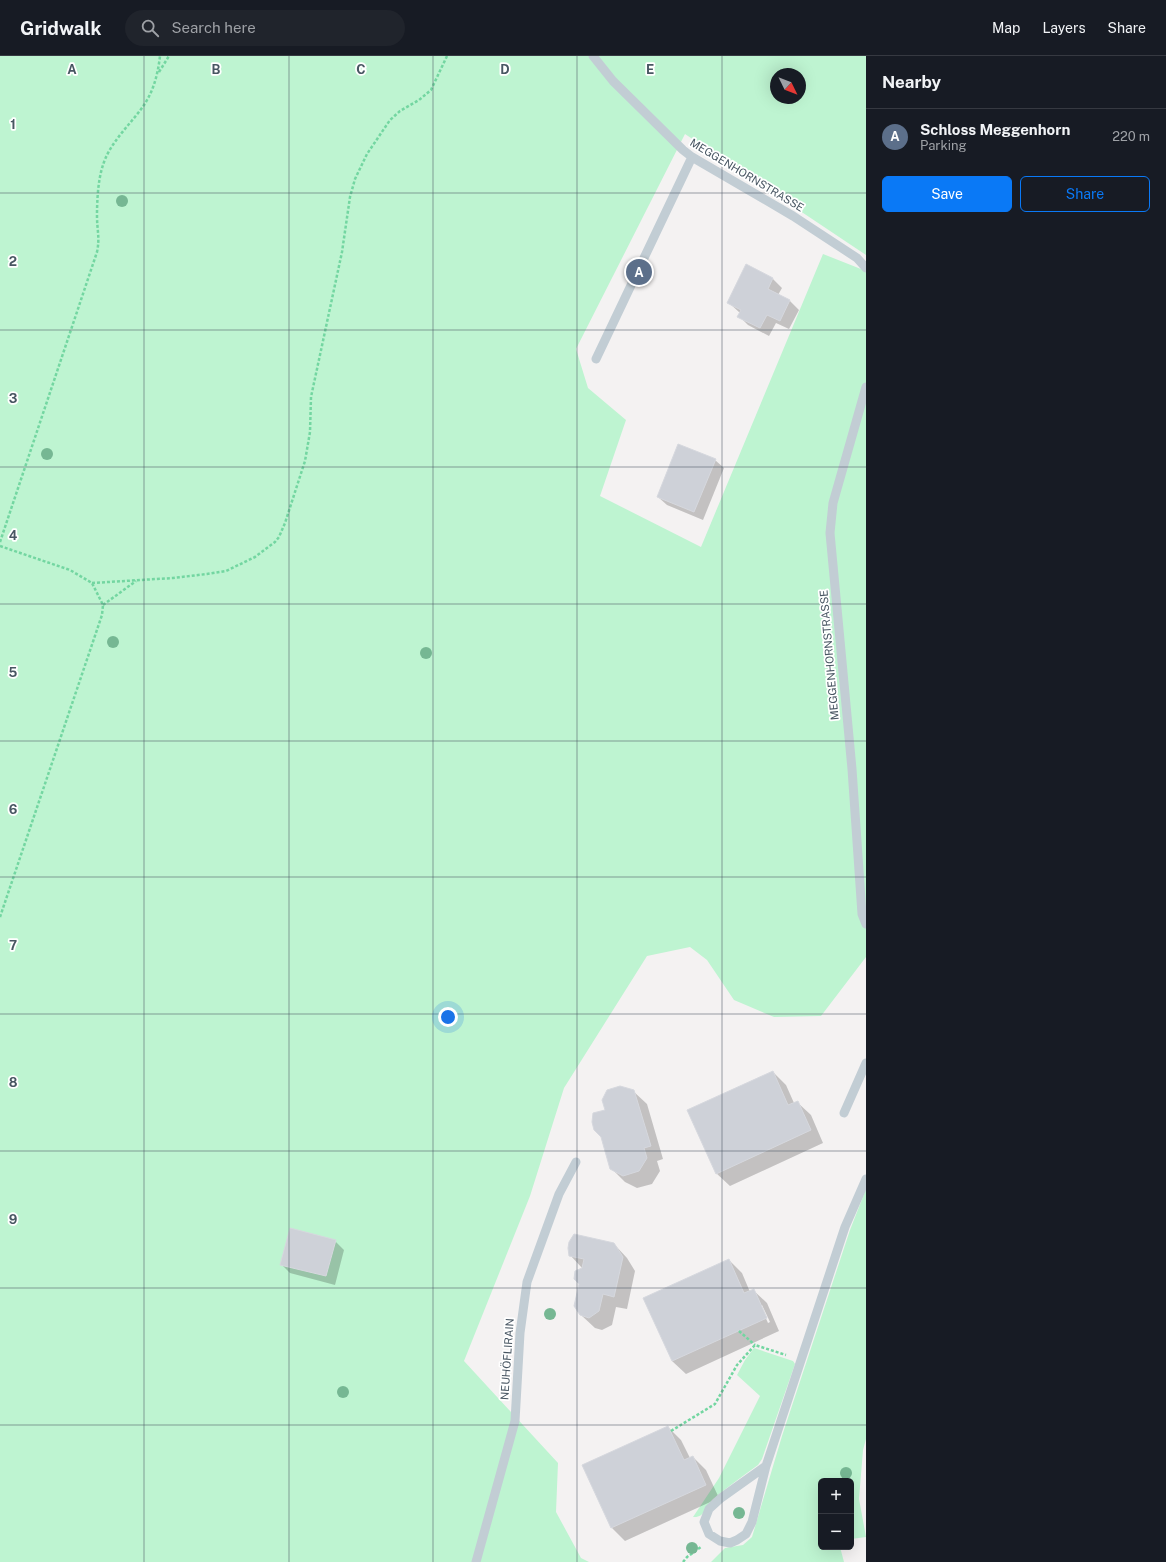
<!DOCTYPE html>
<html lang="en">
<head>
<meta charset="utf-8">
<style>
	:root { --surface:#171b24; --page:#20242c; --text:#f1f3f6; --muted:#9ea1a6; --line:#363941; --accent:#0a79f6 }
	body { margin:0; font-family:"Public Sans",sans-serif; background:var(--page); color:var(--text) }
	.controls { position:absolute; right:12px; bottom:12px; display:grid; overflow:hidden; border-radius:6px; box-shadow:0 4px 16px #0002 }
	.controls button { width:36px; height:36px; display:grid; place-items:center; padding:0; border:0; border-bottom:1px solid var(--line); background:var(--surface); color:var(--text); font:20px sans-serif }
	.compass { position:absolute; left:770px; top:12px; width:36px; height:36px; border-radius:50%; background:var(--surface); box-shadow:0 4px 16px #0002; rotate:133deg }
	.you { position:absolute; left:448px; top:961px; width:14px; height:14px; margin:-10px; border:3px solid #fff; border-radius:50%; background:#1a73e8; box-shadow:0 0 0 6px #1a73e833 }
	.badge { display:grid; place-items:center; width:26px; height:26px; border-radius:50%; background:var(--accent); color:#fff; font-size:13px; font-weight:700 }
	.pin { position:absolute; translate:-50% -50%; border:2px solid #fff; box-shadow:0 1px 4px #0006 }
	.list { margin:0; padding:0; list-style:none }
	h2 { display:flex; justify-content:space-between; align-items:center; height:52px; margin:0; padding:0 16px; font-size:17px }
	h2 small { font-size:13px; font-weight:400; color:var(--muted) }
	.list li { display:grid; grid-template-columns:26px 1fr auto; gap:12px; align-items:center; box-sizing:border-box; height:56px; padding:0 16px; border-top:1px solid var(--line) }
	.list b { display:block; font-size:15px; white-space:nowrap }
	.list p { margin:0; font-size:13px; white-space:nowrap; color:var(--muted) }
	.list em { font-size:13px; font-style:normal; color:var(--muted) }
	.actions { display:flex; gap:8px; padding:12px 16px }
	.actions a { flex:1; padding:9px 0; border:1px solid var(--accent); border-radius:6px; text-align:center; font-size:14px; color:var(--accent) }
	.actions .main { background:var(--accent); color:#fff }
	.icon { flex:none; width:22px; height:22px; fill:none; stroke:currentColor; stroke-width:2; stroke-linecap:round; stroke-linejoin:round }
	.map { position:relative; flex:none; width:866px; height:1506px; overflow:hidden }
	header { display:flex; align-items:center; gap:24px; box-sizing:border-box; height:56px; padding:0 20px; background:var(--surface); border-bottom:1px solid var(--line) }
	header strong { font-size:19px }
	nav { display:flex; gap:22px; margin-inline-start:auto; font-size:14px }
	.search { width:280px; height:36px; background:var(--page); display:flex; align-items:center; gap:10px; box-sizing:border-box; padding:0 14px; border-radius:22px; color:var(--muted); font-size:15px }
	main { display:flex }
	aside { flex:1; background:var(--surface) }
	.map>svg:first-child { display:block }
	.green { fill:#bef4d1; fill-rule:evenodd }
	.shadow { fill:#0003; fill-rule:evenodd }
	.building { fill:#ced1d8; stroke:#d6d8de }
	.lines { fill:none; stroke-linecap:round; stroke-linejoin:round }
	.path { stroke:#73d6a1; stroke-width:2.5; stroke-dasharray:3 2; stroke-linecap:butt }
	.service { stroke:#c2cdd4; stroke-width:9 }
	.tree { fill:#76b793 }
	.grid { fill:none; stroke:#485662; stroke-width:1; stroke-opacity:0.55 }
	.labels { text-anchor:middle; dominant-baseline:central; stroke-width:3.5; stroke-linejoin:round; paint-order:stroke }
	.street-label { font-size:11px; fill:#485662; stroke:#fff }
	.grid-label { font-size:13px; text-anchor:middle; font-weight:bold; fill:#485662; stroke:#fff; stroke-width:3.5; stroke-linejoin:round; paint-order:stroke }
</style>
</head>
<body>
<header>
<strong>Gridwalk</strong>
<div class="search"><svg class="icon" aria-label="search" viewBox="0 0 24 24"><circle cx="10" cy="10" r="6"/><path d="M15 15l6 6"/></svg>Search here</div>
<nav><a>Map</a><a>Layers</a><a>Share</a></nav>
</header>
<main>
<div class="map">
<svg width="866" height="1506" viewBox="0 0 866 1506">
	<rect width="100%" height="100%" fill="#f4f2f2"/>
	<path class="green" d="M0,0H866V199L685,78L576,293L588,332L626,364L600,440L701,491L823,198L866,215V901L821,960L774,961L734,944L707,904L690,891L647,900L564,1032L530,1140L464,1305L558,1407L556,1456L581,1502L589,1506H0ZM776,18H800V42H776Z
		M866,1133V1383L863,1394L859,1443L866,1481L851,1483V1425H821V1491H840L844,1506H711L725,1492L743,1489L752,1481L782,1380L850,1174Z
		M754,1292L793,1305L795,1308L762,1403L758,1409C743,1420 727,1431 713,1443C706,1450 705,1462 693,1461L719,1422L760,1340L737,1319L745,1304Z"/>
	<path class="shadow" d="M746,210L773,223L782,232L778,239L790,245L799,254L789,273L776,267L769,280L748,269L739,260L740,257L728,246Z
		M715,404L724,412L703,464L667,449L658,441Z
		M773,1016L786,1029L794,1047L797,1046L811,1059L823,1087L730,1130L716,1117Z
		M633,1035L647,1048L663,1103L657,1105L660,1115L652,1128L637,1132L625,1126L611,1112L606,1054Z
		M335,1185L344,1194L335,1229L290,1217L281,1208Z
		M614,1188L627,1202L635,1215L627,1253L616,1251L612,1269L602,1274L595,1272L581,1259L583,1213L570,1199Z
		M729,1204L742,1217L750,1236L753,1234L767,1247L779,1275L686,1318L672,1305ZM760,1249H762L770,1266L768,1267Z
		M668,1371L681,1384L690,1402L693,1401L706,1414L719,1442L625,1485L612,1472L583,1409Z"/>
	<path class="building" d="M746,208L773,222L768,233L790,244L780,265L767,259L760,272L737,261L741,254L727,247Z
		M678,388L716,403L694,456L657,441Z
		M773,1015L788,1049L798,1045L811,1074L716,1118L687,1054Z
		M620,1030L634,1034L651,1090L644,1092L647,1102L639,1115L623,1120L610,1113L601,1081L594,1074L592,1066L593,1057L605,1054L602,1044L607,1034Z
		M290,1172L336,1184L326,1220L280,1209Z
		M574,1178L614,1187L623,1201L614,1241L603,1238L599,1255L589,1262L580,1259L574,1250L579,1228L574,1223L575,1215L582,1212L584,1203L569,1200L568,1192L569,1186Z
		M729,1203L744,1237L754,1233L767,1262L672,1305L643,1242Z
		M668,1370L684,1404L693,1400L706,1429L611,1472L582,1409Z"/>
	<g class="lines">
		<path class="path" d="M159,16L169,0
			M0,486L97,196C100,182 97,174 97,160C97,144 98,124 103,109C110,86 131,68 144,49C154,34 158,17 160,0
			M0,490L70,514L92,527L103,549L102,559L0,861
			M92,527L173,522L207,518L226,515L255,501L275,486L279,481L285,467L305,405L310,376L311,341L342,196L350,141L355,123L367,98L390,64L400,55L419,44L431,34L447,0
			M103,549L136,525
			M739,1275L755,1289
			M671,1375L715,1348L737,1309L755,1289L786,1299
			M683,1506L687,1501L701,1491"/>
		<path class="service" d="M593,0L613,25L683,94L692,101L793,160L857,202L866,212
			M596,303L692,101
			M866,331L833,447L830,477L852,713L862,858L866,868
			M844,1057L866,1007
			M766,1410L721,1442L709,1453L704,1466L709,1478L720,1485L730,1487L737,1484L746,1478L752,1466L766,1410L845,1171L866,1123
			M476,1506L515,1365L520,1277L527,1226L559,1138L576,1106"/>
	</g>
	<g class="tree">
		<circle cx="122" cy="145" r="6"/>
		<circle cx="47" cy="398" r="6"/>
		<circle cx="113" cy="586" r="6"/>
		<circle cx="426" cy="597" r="6"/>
		<circle cx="550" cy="1258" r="6"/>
		<circle cx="343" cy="1336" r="6"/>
		<circle cx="846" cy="1417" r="6"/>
		<circle cx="739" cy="1457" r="6"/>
		<circle cx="692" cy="1492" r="6"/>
	</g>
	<path class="grid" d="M144,0V1506M289,0V1506M433,0V1506M577,0V1506M722,0V1506M0,137H866M0,274H866M0,411H866M0,548H866M0,685H866M0,821H866M0,958H866M0,1095H866M0,1232H866M0,1369H866"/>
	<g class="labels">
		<g class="street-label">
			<text transform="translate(747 119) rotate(31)">MEGGENHORNSTRASSE</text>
			<text transform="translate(829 599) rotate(-95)">MEGGENHORNSTRASSE</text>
			<text transform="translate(507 1303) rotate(-86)">NEUHÖFLIRAIN</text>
		</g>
	</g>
	<g class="grid-label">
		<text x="72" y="18">A</text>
		<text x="216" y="18">B</text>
		<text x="361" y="18">C</text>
		<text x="505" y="18">D</text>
		<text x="650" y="18">E</text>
		<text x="13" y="73">1</text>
		<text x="13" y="210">2</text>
		<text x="13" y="347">3</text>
		<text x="13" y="484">4</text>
		<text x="13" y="621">5</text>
		<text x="13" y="758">6</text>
		<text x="13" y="894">7</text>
		<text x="13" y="1031">8</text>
		<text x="13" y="1168">9</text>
	</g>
</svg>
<div class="controls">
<button>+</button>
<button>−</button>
</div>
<svg class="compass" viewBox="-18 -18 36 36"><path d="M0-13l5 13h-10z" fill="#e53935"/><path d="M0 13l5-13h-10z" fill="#9ea1a6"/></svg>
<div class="you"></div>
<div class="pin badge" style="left:639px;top:216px;background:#5c6f8a">A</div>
</div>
<aside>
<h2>Nearby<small></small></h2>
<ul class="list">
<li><span class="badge" style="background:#5c6f8a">A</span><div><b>Schloss Meggenhorn</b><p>Parking</p></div><em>220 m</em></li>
</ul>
<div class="actions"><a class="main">Save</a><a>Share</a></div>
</aside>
</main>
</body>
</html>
